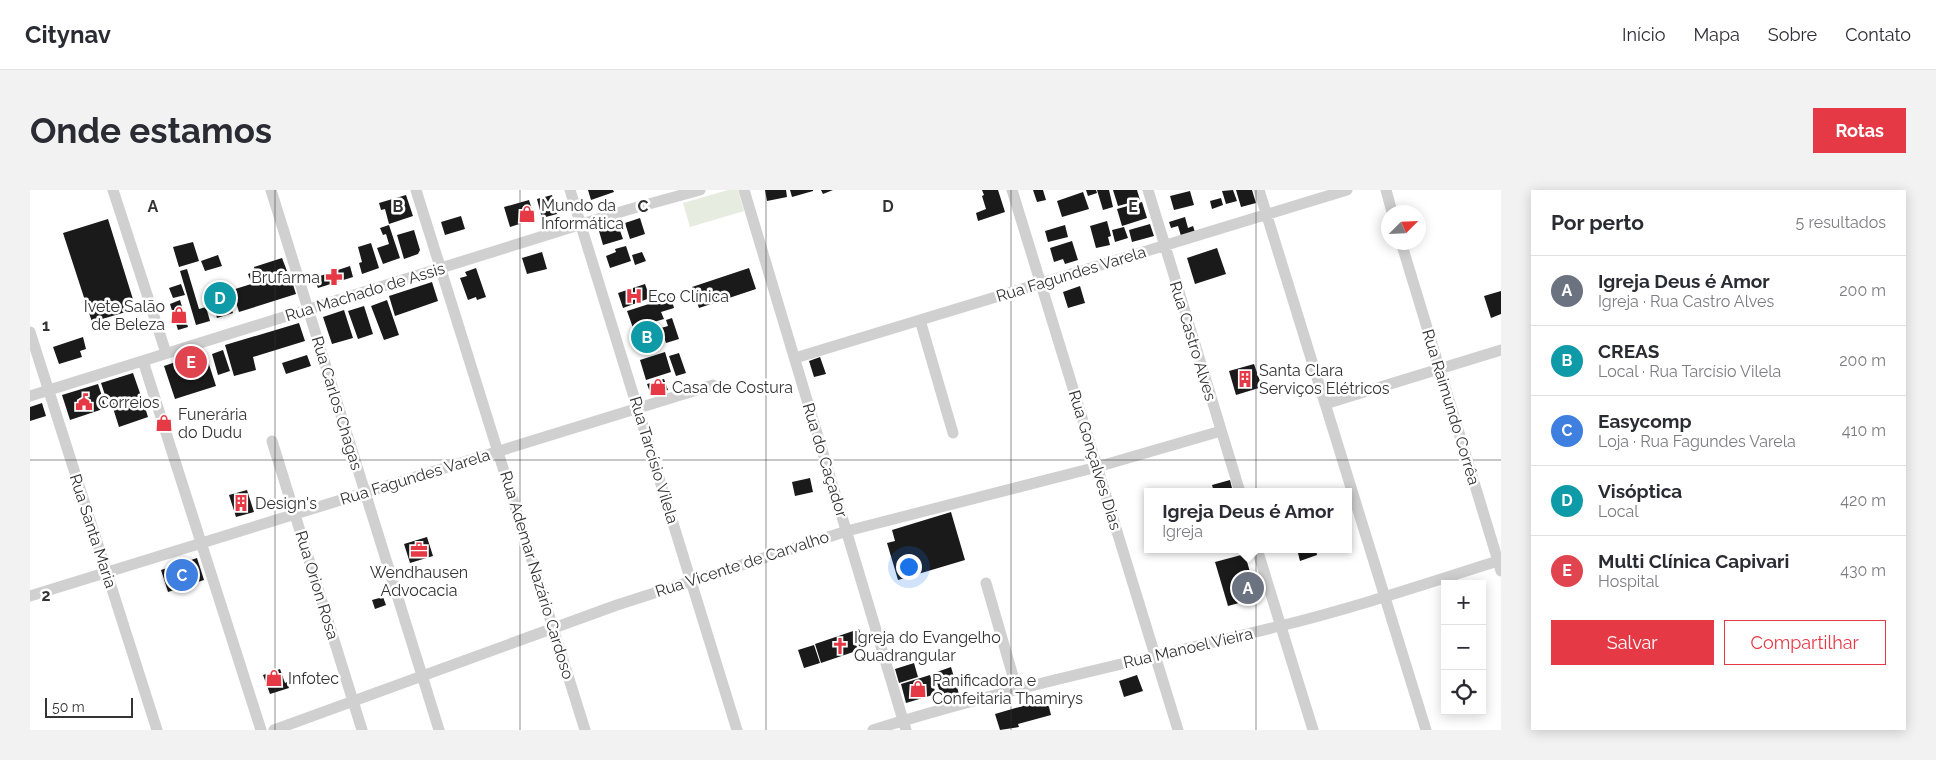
<!DOCTYPE html>
<html lang="pt">
<head>
<meta charset="utf-8">
<style>
	:root { --surface:#fff; --page:#f2f2f3; --text:#2b2b33; --muted:#7c7c81; --line:#e1e1e2; --accent:#e63946 }
	body { margin:0; font-family:Raleway,sans-serif; background:var(--page); color:var(--text) }
	.controls { position:absolute; right:15px; bottom:15px; display:grid; overflow:hidden; border-radius:0px; box-shadow:0 2px 12px #0003 }
	.controls button { width:45px; height:45px; display:grid; place-items:center; padding:0; border:0; border-bottom:1px solid var(--line); background:var(--surface); color:var(--text); font:25px sans-serif }
	.compass { position:absolute; left:1351px; top:15px; width:45px; height:45px; border-radius:50%; background:var(--surface); box-shadow:0 2px 12px #0003; rotate:66deg }
	.scale { position:absolute; left:15px; bottom:12px; width:88px; box-sizing:border-box; padding-left:5px; border:2px solid #333; border-top:0; font-size:14px; line-height:18px; white-space:nowrap; color:#333; -webkit-text-stroke:4px #fff; paint-order:stroke }
	.you { position:absolute; left:878px; top:376px; width:18px; height:18px; margin:-12px; border:4px solid #fff; border-radius:50%; background:#1a73e8; box-shadow:0 0 0 8px #1a73e833 }
	.badge { display:grid; place-items:center; width:32px; height:32px; border-radius:50%; background:var(--accent); color:#fff; font-size:16px; font-weight:700 }
	.pin { position:absolute; translate:-50% -50%; border:2px solid #fff; box-shadow:0 1px 5px #0006 }
	.popup { position:absolute; left:1114px; top:298px; width:208px; height:65px; box-sizing:border-box; display:grid; place-content:center; border-radius:0px; background:var(--surface); filter:drop-shadow(0 1px 4px #0005); font-size:16px; white-space:nowrap; color:var(--muted) }
	.popup b { font-size:19px; color:var(--text) }
	.popup::after { content:''; position:absolute; left:50%; top:100%; margin-left:-10px; border:10px solid transparent; border-top-color:var(--surface) }
	.list { margin:0; padding:0; list-style:none }
	h2 { display:flex; justify-content:space-between; align-items:center; height:65px; margin:0; padding:0 20px; font-size:21px }
	h2 small { font-size:16px; font-weight:400; color:var(--muted) }
	.list li { display:grid; grid-template-columns:32px 1fr auto; gap:15px; align-items:center; box-sizing:border-box; height:70px; padding:0 20px; border-top:1px solid var(--line) }
	.list b { display:block; font-size:19px; white-space:nowrap }
	.list p { margin:0; font-size:16px; white-space:nowrap; color:var(--muted) }
	.list em { font-size:16px; font-style:normal; color:var(--muted) }
	.actions { display:flex; gap:10px; padding:15px 20px }
	.actions a { flex:1; padding:11px 0; border:1px solid var(--accent); border-radius:0px; text-align:center; font-size:18px; color:var(--accent) }
	.actions .main { background:var(--accent); color:#fff }
	.icon { flex:none; width:28px; height:28px; fill:none; stroke:currentColor; stroke-width:2; stroke-linecap:round; stroke-linejoin:round }
	.map { position:relative; flex:none; width:1471px; height:540px; overflow:hidden; border-radius:0px }
	header { display:flex; align-items:center; gap:30px; box-sizing:border-box; height:70px; padding:0 25px; background:var(--surface); border-bottom:1px solid var(--line) }
	header strong { font-size:24px }
	nav { display:flex; gap:28px; margin-inline-start:auto; font-size:18px }
	.intro { display:flex; align-items:center; justify-content:space-between; box-sizing:border-box; height:120px; padding:0 30px }
	h1 { margin:0; font-size:35px }
	.button { padding:12px 22px; border-radius:0px; background:var(--accent); color:#fff; font-size:18px; font-weight:700 }
	main { display:flex; gap:30px; padding:0 30px }
	aside { flex:1; background:var(--surface); border-radius:0px; box-shadow:0 2px 12px #0003 }
	.map>svg:first-child { display:block }
	.green { fill:#e6ecdf }
	.building { fill:#1a1a1a }
	.lines { fill:none; stroke-linecap:round; stroke-linejoin:round }
	.minor { stroke:#d0d0d0; stroke-width:11 }
	.grid { fill:none; stroke:#333; stroke-width:1; stroke-opacity:0.55 }
	.labels { text-anchor:middle; dominant-baseline:central; stroke-width:5; stroke-linejoin:round; paint-order:stroke }
	.poi-label { font-size:16px; fill:#333; stroke:#fff; text-anchor:start }
	.street-label { font-size:16px; fill:#333; stroke:#fff }
	.grid-label { font-size:16px; text-anchor:middle; font-weight:bold; fill:#333; stroke:#fff; stroke-width:5; stroke-linejoin:round; paint-order:stroke }
</style>
</head>
<body>
<header>
<strong>Citynav</strong>
<nav><a>Início</a><a>Mapa</a><a>Sobre</a><a>Contato</a></nav>
</header>
<div class="intro"><h1>Onde estamos</h1><a class="button">Rotas</a></div>
<main>
<div class="map">
<svg width="1471" height="540" viewBox="0 0 1471 540">
	<rect width="100%" height="100%" fill="#fff"/>
	<path class="green" d="M698,0H708L714,21L660,37L653,13Z"/>
	<path class="building" d="M558,0H583L584,2L561,10Z
		M735,0H756L757,7L737,11Z
		M760,0H783V1L762,7Z
		M791,0H803L793,4Z
		M952,0H968L975,22L948,31L946,23L956,19L952,6L954,5Z
		M1003,0H1013L1016,10L1007,12Z
		M1056,0H1066L1067,3L1058,6Z
		M1067,0H1079L1083,17L1073,20Z
		M1083,0H1107L1110,10L1088,16Z
		M1203,0L1207,11L1196,14L1192,1Z
		M1206,0H1222L1226,13L1211,17Z
		M1160,1L1164,15L1144,20L1140,6Z
		M1053,2L1059,19L1032,27L1027,11Z
		M376,5L383,26L359,34L355,19L351,20L349,13Z
		M522,5L527,24L512,28L507,9Z
		M1191,8L1193,15L1182,19L1180,11Z
		M499,10L505,29L480,37L474,17Z
		M1112,12L1117,28L1092,36L1087,19Z
		M431,26L435,39L415,45L411,32Z
		M1155,27L1158,38L1163,36L1165,42L1151,46L1148,36L1141,38L1139,32Z
		M610,28L615,44L600,49L595,33Z
		M78,29L106,119L62,132L33,43Z
		M1077,31L1081,46L1078,47L1080,55L1066,58L1060,36Z
		M1120,34L1124,46L1102,52L1099,40Z
		M359,35L370,68L353,74L347,58L359,54L356,44L353,45L350,38Z
		M588,35L593,49L573,55L569,41Z
		M1035,35L1038,47L1018,52L1015,41Z
		M1094,37L1098,48L1085,52L1082,40Z
		M384,40L390,60L388,64L374,69L367,45Z
		M1042,51L1048,70L1035,74L1033,69L1024,72L1020,58Z
		M163,52L169,71L149,77L143,57Z
		M341,53L349,78L332,84L329,73L332,72L328,57Z
		M596,56L601,71L580,78L576,66L586,62L585,59Z
		M1187,58L1196,84L1165,94L1157,68Z
		M512,62L517,79L497,84L492,68Z
		M612,62L616,71L605,75L602,65Z
		M188,65L192,76L175,81L171,71Z
		M252,68L257,81L221,92L218,84L225,81L224,77Z
		M320,76L323,87L288,98L284,88Z
		M446,78L456,107L447,110L446,107L438,110L430,88L437,86L435,82Z
		M719,78L726,99L669,118L662,97Z
		M157,79L169,119L176,117L180,131L166,135L150,81Z
		M259,82L266,104L209,122L202,100Z
		M184,92L198,96L196,105L203,123L187,128L181,110L184,104L180,102Z
		M402,92L408,111L365,126L359,106Z
		M151,94L155,105L143,108L139,98Z
		M615,94L620,108L593,118L588,103Z
		M1050,96L1055,113L1038,118L1033,102Z
		M1471,101V124L1461,128L1454,106Z
		M641,107L644,118L631,122L634,129L603,138L597,121Z
		M150,110L158,137L148,140L140,114Z
		M357,110L369,145L354,150L341,116Z
		M334,116L343,144L328,149L318,121Z
		M314,120L323,148L302,154L293,127Z
		M642,128L649,149L636,153L631,138L638,136L636,130Z
		M269,133L275,151L223,167L226,180L204,186L195,155Z
		M625,135L631,151L609,159L603,142Z
		M53,147L56,159L50,161L52,167L29,174L23,157Z
		M193,160L200,181L188,185L182,164Z
		M175,162L186,196L145,209L134,176Z
		M635,162L641,182L616,190L610,170Z
		M649,163L656,183L646,186L639,166Z
		M277,165L281,176L256,184L252,173Z
		M790,167L796,184L784,187L779,171Z
		M1224,174L1232,197L1206,205L1199,181Z
		M103,183L111,206L79,217L71,193Z
		M634,189L638,200L621,205L617,194Z
		M68,194L76,218L40,230L32,205Z
		M112,208L118,227L89,237L83,218Z
		M12,213L16,226L0,231V217Z
		M780,288L783,302L765,306L762,292Z
		M1200,290L1203,302H1184L1182,295Z
		M217,300L224,322L206,327L199,305Z
		M921,322L935,370L868,390L857,353L865,351L862,340Z
		M397,347L403,366L380,373L374,354Z
		M1267,359H1286L1287,365L1270,371Z
		M1215,364L1227,408L1198,416L1185,372Z
		M167,368L174,390L138,402L131,380Z
		M353,407L356,415L345,419L342,410Z
		M829,439L835,458L791,473L785,454Z
		M784,455L790,473L774,478L768,460Z
		M884,473L888,487L869,493L865,479Z
		M921,477L929,504L912,509L904,483Z
		M250,479L255,493L257,492L259,498L240,504L233,485Z
		M900,485L906,504L876,513L871,494Z
		M1107,485L1113,501L1094,507L1089,491Z
		M1017,509L1021,525L988,534L989,537L970,540L965,524Z"/>
	<g class="lines">
		<path class="minor" d="M83,0L136,163
			M241,0L409,540
			M386,0L555,540
			M540,0L707,540
			M714,0L876,540
			M982,0L1148,540
			M1118,0L1210,302
			M1229,0L1396,540
			M1356,0L1362,22
			M1371,52L1471,381
			M890,130L923,243
			M0,142L127,540
			M765,168L1317,0
			M113,171L231,540
			M0,206L597,20L670,0
			M1295,214L1471,160
			M242,251L332,540
			M1227,359L1283,540
			M956,393L987,500
			M0,406L683,195
			M244,540L587,415L817,341L1067,277L1191,241
			M843,540C976,498 1114,470 1250,436C1324,418 1398,393 1471,370"/>
	</g>
	<path class="grid" d="M245,0V540M490,0V540M736,0V540M981,0V540M1226,0V540M0,270H1471"/>
	<defs>
		<g id="shop-bare" transform="scale(1.35)"><path d="M-5-2.5h2.3a2.7 3.5 0 0 1 5.4 0H5L5.5 6h-11ZM-1.5-2.5h3a1.5 2.3 0 0 0-3 0Z" fill="#e63946" stroke="#fff" stroke-width="2.5" paint-order="stroke"/></g>
		<g id="pharmacy-bare" transform="scale(1.35)"><path d="M-2-6h4v4h4v4h-4v4h-4v-4h-4v-4h4Z" fill="#e63946" stroke="#fff" stroke-width="2.5" paint-order="stroke"/></g>
		<g id="hospital-bare" transform="scale(1.35)"><path d="M-5-5h3v3.5h4V-5h3V5h-3V1.5h-4V5h-3Z" fill="#e63946" stroke="#fff" stroke-width="2.5" paint-order="stroke"/></g>
		<g id="building-bare" transform="scale(1.35)"><path d="M-4-6H4V6H1V3H-1V6H-4ZM-2.5-4.3h1.7v1.8h-1.7ZM.8-4.3h1.7v1.8H.8ZM-2.5-1h1.7V.8h-1.7ZM.8-1h1.7V.8H.8Z" fill="#e63946" stroke="#fff" stroke-width="2.5" paint-order="stroke"/></g>
		<g id="civic-bare" transform="scale(1.35)"><path d="M-.6-6.5H3V-4.5H.6V-3L4-1V1h2V6H-6V1h2V-1L-.6-3ZM-1.2 2.5V6h2.4V2.5Z" fill="#e63946" stroke="#fff" stroke-width="2.5" paint-order="stroke"/></g>
		<g id="office-bare" transform="scale(1.35)"><path d="M-6-3h4V-5.5h4V-3h4V5H-6ZM-1-4.5V-3h2v-1.5ZM-6 0V1H6V0Z" fill="#e63946" stroke="#fff" stroke-width="2.5" paint-order="stroke"/></g>
		<g id="church-bare" transform="scale(1.35)"><path d="M-1.2-6h2.4v3.5h3.3v2.4h-3.3V6h-2.4V-.1h-3.3v-2.4h3.3Z" fill="#e63946" stroke="#fff" stroke-width="2.5" paint-order="stroke"/></g>
	</defs>
	<g fill-rule="evenodd">
		<use href="#shop-bare" x="497" y="24"/>
		<use href="#pharmacy-bare" x="304" y="87"/>
		<use href="#hospital-bare" x="604" y="106"/>
		<use href="#shop-bare" x="149" y="125"/>
		<use href="#building-bare" x="1215" y="189"/>
		<use href="#shop-bare" x="628" y="197"/>
		<use href="#civic-bare" x="54" y="212"/>
		<use href="#shop-bare" x="134" y="233"/>
		<use href="#building-bare" x="211" y="313"/>
		<use href="#office-bare" x="389" y="360"/>
		<use href="#church-bare" x="810" y="456"/>
		<use href="#shop-bare" x="244" y="488"/>
		<use href="#shop-bare" x="888" y="499"/>
	</g>
	<g class="labels">
		<g class="poi-label">
			<text x="511" y="15">Mundo da<tspan x="511" dy="18">Informática</tspan></text>
			<text x="290" y="87" text-anchor="end">Brufarma</text>
			<text x="618" y="106">Eco Clínica</text>
			<text x="135" y="116" text-anchor="end">Ivete Salão<tspan x="135" dy="18">de Beleza</tspan></text>
			<text x="1229" y="180">Santa Clara<tspan x="1229" dy="18">Serviços Elétricos</tspan></text>
			<text x="642" y="197">Casa de Costura</text>
			<text x="68" y="212">Correios</text>
			<text x="148" y="224">Funerária<tspan x="148" dy="18">do Dudu</tspan></text>
			<text x="225" y="313">Design's</text>
			<text x="389" y="382" text-anchor="middle">Wendhausen<tspan x="389" dy="18">Advocacia</tspan></text>
			<text x="824" y="447">Igreja do Evangelho<tspan x="824" dy="18">Quadrangular</tspan></text>
			<text x="258" y="488">Infotec</text>
			<text x="902" y="490">Panificadora e<tspan x="902" dy="18">Confeitaria Thamirys</tspan></text>
		</g>
		<g class="street-label">
			<text transform="translate(1041 84) rotate(-17)">Rua Fagundes Varela</text>
			<text transform="translate(335 102) rotate(-17)">Rua Machado de Assis</text>
			<text transform="translate(1163 151) rotate(73)">Rua Castro Alves</text>
			<text transform="translate(307 213) rotate(73)">Rua Carlos Chagas</text>
			<text transform="translate(1421 217) rotate(73)">Rua Raimundo Corrêa</text>
			<text transform="translate(624 270) rotate(73)">Rua Tarcísio Vilela</text>
			<text transform="translate(795 270) rotate(73)">Rua do Caçador</text>
			<text transform="translate(1065 270) rotate(73)">Rua Gonçalves Dias</text>
			<text transform="translate(385 287) rotate(-17)">Rua Fagundes Varela</text>
			<text transform="translate(63 341) rotate(72)">Rua Santa Maria</text>
			<text transform="translate(712 374) rotate(-18)">Rua Vicente de Carvalho</text>
			<text transform="translate(507 385) rotate(73)">Rua Ademar Nazário Cardoso</text>
			<text transform="translate(287 395) rotate(73)">Rua Orion Rosa</text>
			<text transform="translate(1158 458) rotate(-13)">Rua Manoel Vieira</text>
		</g>
	</g>
	<g class="grid-label">
		<text x="123" y="22">A</text>
		<text x="368" y="22">B</text>
		<text x="613" y="22">C</text>
		<text x="858" y="22">D</text>
		<text x="1103" y="22">E</text>
		<text x="16" y="141">1</text>
		<text x="16" y="411">2</text>
	</g>
</svg>
<div class="controls">
<button>+</button>
<button>−</button>
<button><svg class="icon" aria-label="locate" viewBox="0 0 24 24"><circle cx="12" cy="12" r="6"/><path d="M12 2v4M12 18v4M2 12h4M18 12h4"/></svg></button>
</div>
<svg class="compass" viewBox="-18 -18 36 36"><path d="M0-13l5 13h-10z" fill="#e53935"/><path d="M0 13l5-13h-10z" fill="#7c7c81"/></svg>
<div class="scale">50 m</div>
<div class="you"></div>
<div class="pin badge" style="left:1218px;top:398px;background:#6b7280">A</div>
<div class="popup"><b>Igreja Deus é Amor</b>Igreja</div>
<div class="pin badge" style="left:617px;top:147px;background:#0f9aa8">B</div>
<div class="pin badge" style="left:152px;top:385px;background:#3f7fe0">C</div>
<div class="pin badge" style="left:190px;top:108px;background:#0f9aa8">D</div>
<div class="pin badge" style="left:161px;top:172px;background:#e0444e">E</div>
</div>
<aside>
<h2>Por perto<small>5 resultados</small></h2>
<ul class="list">
<li><span class="badge" style="background:#6b7280">A</span><div><b>Igreja Deus é Amor</b><p>Igreja · Rua Castro Alves</p></div><em>200 m</em></li>
<li><span class="badge" style="background:#0f9aa8">B</span><div><b>CREAS</b><p>Local · Rua Tarcísio Vilela</p></div><em>200 m</em></li>
<li><span class="badge" style="background:#3f7fe0">C</span><div><b>Easycomp</b><p>Loja · Rua Fagundes Varela</p></div><em>410 m</em></li>
<li><span class="badge" style="background:#0f9aa8">D</span><div><b>Visóptica</b><p>Local</p></div><em>420 m</em></li>
<li><span class="badge" style="background:#e0444e">E</span><div><b>Multi Clínica Capivari</b><p>Hospital</p></div><em>430 m</em></li>
</ul>
<div class="actions"><a class="main">Salvar</a><a>Compartilhar</a></div>
</aside>
</main>
</body>
</html>
